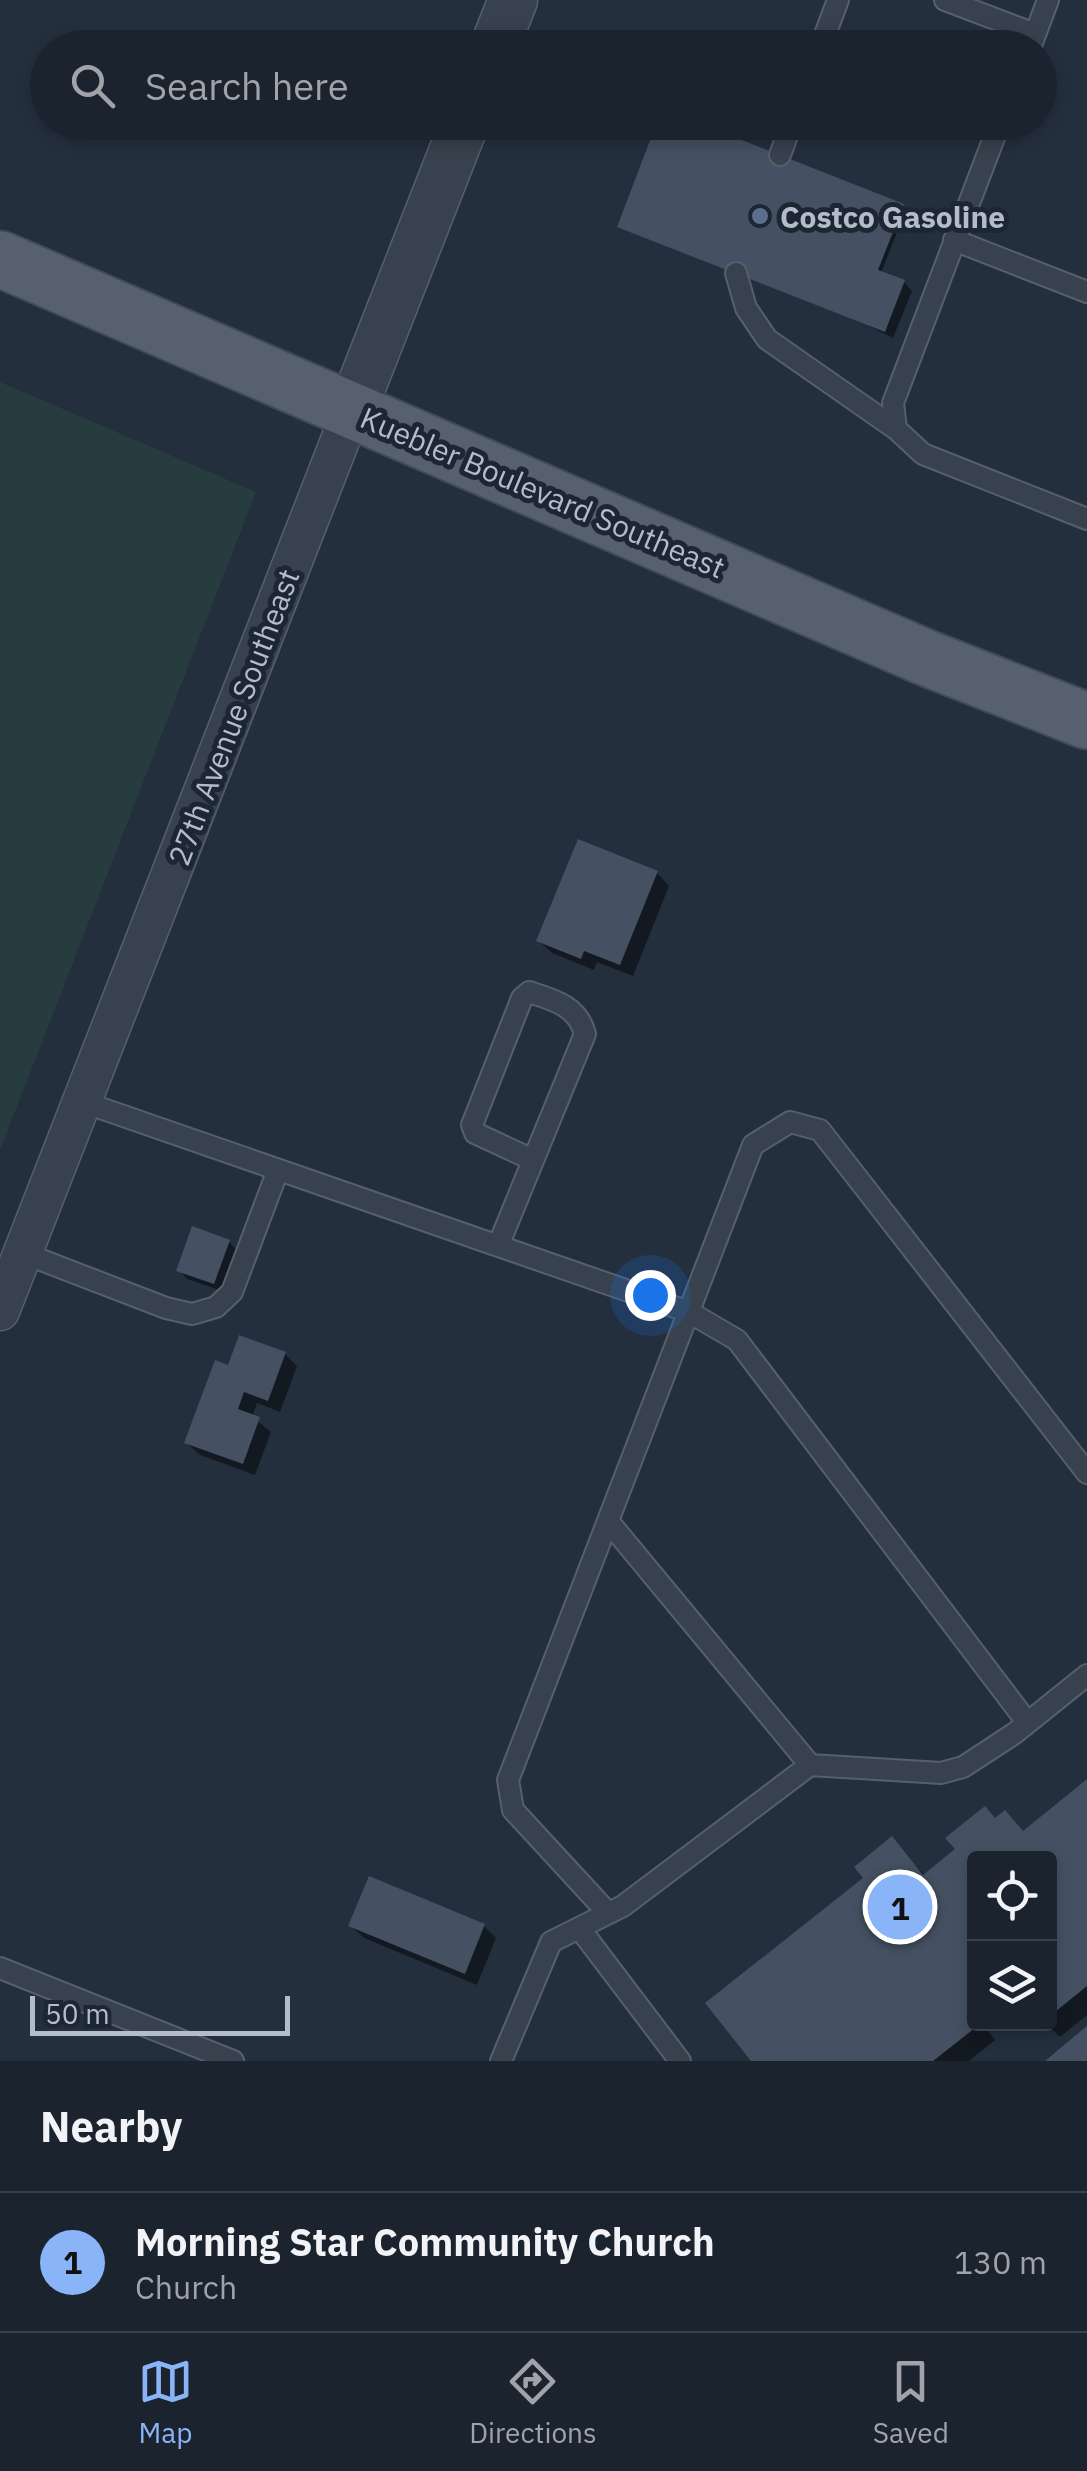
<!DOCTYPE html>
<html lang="en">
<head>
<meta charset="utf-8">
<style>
	:root { --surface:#1b232e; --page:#282f3a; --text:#f1f3f6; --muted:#a0a4aa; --line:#39404a; --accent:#8ab4f8 }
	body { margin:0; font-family:"IBM Plex Sans",sans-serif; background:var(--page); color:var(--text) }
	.controls { position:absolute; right:30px; bottom:30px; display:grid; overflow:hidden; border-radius:10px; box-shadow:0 5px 15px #0003 }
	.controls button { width:90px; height:90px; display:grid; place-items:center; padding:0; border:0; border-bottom:2px solid var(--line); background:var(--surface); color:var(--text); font:50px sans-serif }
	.scale { position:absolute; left:30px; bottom:25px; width:260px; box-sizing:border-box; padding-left:10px; border:5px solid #b4bcc9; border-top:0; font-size:28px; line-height:35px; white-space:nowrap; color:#b4bcc9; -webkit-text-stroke:8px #1d2633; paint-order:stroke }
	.you { position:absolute; left:650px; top:1295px; width:35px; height:35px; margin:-25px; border:8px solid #fff; border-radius:50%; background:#1a73e8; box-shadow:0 0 0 15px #1a73e833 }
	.badge { display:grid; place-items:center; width:65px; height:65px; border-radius:50%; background:var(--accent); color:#111; font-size:32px; font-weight:700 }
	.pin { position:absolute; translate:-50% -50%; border:5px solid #fff; box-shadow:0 2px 10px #0006 }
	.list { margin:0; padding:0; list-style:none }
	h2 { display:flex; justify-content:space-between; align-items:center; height:130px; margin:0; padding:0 40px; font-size:42px }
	h2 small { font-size:32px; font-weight:400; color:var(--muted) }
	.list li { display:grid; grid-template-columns:65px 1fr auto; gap:30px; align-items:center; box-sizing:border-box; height:140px; padding:0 40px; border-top:2px solid var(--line) }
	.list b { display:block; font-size:38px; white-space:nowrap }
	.list p { margin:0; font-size:32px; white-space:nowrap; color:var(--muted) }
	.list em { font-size:32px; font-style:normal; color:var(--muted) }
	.icon { flex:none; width:55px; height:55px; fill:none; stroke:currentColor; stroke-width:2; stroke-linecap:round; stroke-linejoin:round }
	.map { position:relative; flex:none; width:1087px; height:2061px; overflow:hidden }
	.search { position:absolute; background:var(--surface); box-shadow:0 5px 15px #0003; left:30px; right:30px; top:30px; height:110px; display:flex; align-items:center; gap:25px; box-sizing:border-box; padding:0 35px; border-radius:55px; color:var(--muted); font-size:38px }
	.sheet { height:270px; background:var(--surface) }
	nav { display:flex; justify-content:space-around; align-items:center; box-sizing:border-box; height:140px; border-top:2px solid var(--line); background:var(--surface); font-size:28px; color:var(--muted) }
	nav a { display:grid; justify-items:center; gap:5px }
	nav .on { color:var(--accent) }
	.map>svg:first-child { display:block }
	.green { fill:#263c3f }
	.shadow { fill:#0007 }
	.building { fill:#455162 }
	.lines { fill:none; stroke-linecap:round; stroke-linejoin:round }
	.service-casing { stroke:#565f6c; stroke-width:24 }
	.minor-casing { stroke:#565f6c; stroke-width:41 }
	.tertiary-casing { stroke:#565f6c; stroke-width:51 }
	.primary-casing { stroke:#414a57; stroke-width:59 }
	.service { stroke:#38414e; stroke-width:20 }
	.minor { stroke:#38414e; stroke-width:38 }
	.tertiary { stroke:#38414e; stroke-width:48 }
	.primary { stroke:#56606e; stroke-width:55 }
	.service-dot { fill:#5c6f8a; stroke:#1d2633; stroke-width:4 }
	.labels { text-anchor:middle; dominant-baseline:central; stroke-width:10; stroke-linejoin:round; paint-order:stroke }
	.poi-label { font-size:30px; font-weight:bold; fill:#b4bcc9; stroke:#1d2633; text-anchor:start }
	.street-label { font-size:30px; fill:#b4bcc9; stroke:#1d2633 }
</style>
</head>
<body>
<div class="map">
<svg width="1087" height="2061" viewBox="0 0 1087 2061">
	<rect width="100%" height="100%" fill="#242f3e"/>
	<path class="green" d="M0,382L256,492L0,1150Z"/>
	<path class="shadow" d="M903,206L906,210L881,273L904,282L912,291L893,338L865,324L620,226Z
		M657,873L669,886L633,976L597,962L594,970L552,953L539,941Z
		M229,1242L237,1250L222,1291L187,1279L179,1270Z
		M285,1354L297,1366L280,1412L257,1403L252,1417L271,1432L255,1475L200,1455L187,1443L229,1368Z
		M1087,1783V2015L1060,2037L1046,2024H1050V1858H974V2024H983L995,2040L969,2061H754L892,1840L925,1876L995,1821L1024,1833Z
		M351,1926H484L496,1938L477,1985L364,1938Z"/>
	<path class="building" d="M657,122H696L904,204L878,270L905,280L885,332L617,227Z
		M578,839L658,871L620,965L584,951L581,959L536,941Z
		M192,1226L230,1240L214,1284L176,1271Z
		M239,1335L286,1352L268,1401L244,1392L238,1409L260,1417L243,1464L184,1443L215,1360L228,1365Z
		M1087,1779V1986L1050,2016V1858H974V2001L968,2006L974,2015V2024H980L933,2061H751L705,2003L863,1878L854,1867L892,1836L923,1875L955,1849L945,1838L985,1806L995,1818L1005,1810L1023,1831Z
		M369,1876L485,1924L465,1974L348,1926Z
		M1087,2026V2061H1045Z"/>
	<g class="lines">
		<g class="service-casing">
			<path id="service" d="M945,0L1035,34
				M820,48L838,0
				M1030,48L1048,0
				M1000,122L893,403L896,429L923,454L1087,519
				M780,155L792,122
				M954,240L1087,292
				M736,273L746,308L767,339L896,429
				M83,1102L689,1312L737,1340L1027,1722
				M498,1246L585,1034C578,1006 554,1000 529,992L522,998L472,1125L475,1133L533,1160
				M23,1253L166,1308L192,1314L216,1307L232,1292L278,1170
				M608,1521L810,1765
				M608,1913L513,1810L508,1780L753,1145L790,1122L820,1130L1087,1473
				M580,1929L680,2061
				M0,1968L233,2061
				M501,2061L551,1942L623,1906L810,1765L941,1773L963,1767L1015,1733L1087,1675"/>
		</g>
		<g class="minor-casing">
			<path id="minor" d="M0,1311L352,410"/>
		</g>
		<g class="tertiary-casing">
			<path id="tertiary" d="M494,48L513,0
				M352,410L465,122"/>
		</g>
		<g class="primary-casing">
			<path id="primary" d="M0,259L929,659L1087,721"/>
		</g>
		<use href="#service" class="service"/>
		<use href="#minor" class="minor"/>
		<use href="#tertiary" class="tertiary"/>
		<use href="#primary" class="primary"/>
	</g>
	<circle class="service-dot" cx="760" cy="216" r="10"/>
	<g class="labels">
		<g class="poi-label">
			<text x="780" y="216">Costco Gasoline</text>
		</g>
		<g class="street-label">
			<text transform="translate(543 492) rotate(23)">Kuebler Boulevard Southeast</text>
			<text transform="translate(233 717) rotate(-69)">27th Avenue Southeast</text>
		</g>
	</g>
</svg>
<div class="controls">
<button><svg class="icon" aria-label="locate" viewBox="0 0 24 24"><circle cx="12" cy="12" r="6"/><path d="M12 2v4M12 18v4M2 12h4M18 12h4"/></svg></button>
<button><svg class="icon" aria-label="layers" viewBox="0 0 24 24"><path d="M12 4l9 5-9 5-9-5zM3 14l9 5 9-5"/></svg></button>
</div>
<div class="scale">50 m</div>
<div class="you"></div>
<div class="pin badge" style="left:900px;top:1907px">1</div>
<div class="search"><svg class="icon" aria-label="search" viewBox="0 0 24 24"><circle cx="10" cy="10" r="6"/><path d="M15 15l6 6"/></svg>Search here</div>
</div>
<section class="sheet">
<h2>Nearby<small></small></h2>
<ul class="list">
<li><span class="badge">1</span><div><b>Morning Star Community Church</b><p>Church</p></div><em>130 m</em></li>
</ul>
</section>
<nav>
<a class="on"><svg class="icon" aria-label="map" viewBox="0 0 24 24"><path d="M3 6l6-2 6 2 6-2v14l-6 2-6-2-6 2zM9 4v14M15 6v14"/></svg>Map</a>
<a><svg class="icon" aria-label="directions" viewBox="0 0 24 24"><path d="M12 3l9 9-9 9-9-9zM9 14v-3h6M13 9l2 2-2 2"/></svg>Directions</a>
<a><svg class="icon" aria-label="saved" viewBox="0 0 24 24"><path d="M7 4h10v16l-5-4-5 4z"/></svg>Saved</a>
</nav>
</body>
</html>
